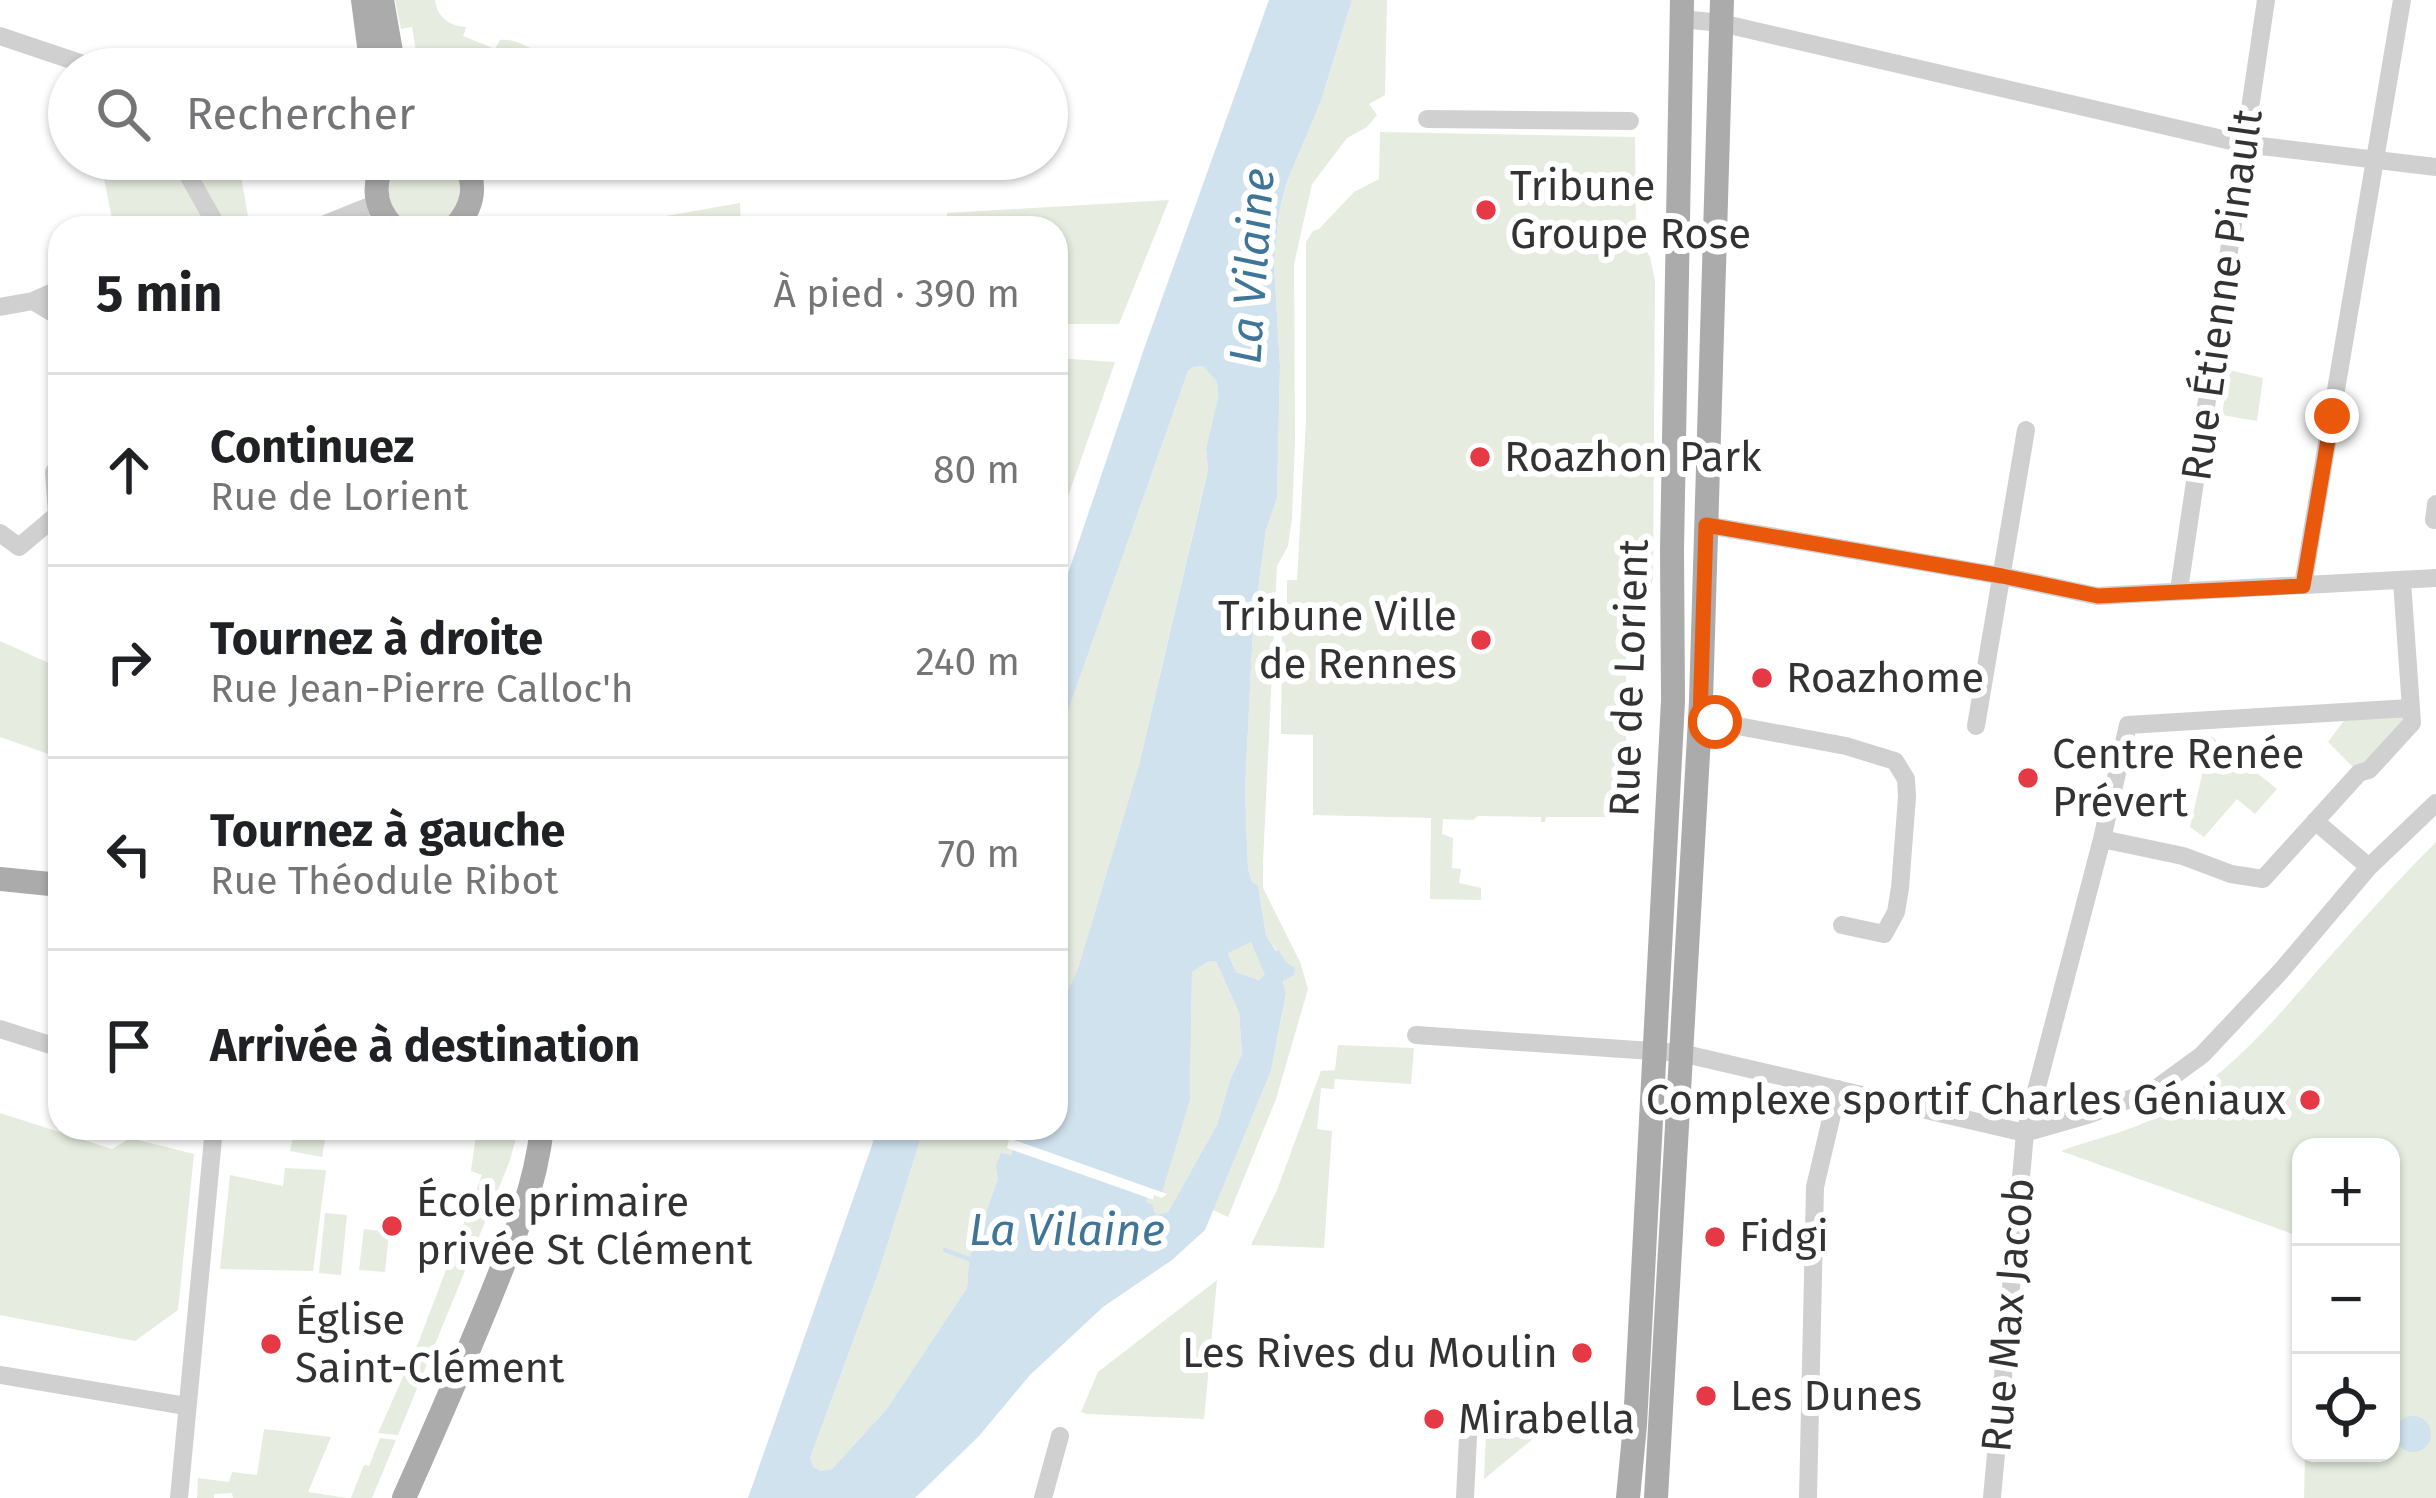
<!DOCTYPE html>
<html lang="fr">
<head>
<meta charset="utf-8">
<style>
	:root { --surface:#fff; --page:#f2f2f2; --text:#202124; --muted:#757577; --line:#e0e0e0 }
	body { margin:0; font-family:"Fira Sans",sans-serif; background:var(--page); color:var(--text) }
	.controls { position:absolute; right:36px; bottom:36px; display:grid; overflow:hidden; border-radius:24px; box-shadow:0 3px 9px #0004 }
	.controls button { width:108px; height:108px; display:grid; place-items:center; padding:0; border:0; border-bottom:3px solid var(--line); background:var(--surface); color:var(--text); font:60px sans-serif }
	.stop { position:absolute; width:36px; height:36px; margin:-27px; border:9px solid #ea580c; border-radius:50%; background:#fff }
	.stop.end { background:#ea580c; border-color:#fff; box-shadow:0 3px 12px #0008 }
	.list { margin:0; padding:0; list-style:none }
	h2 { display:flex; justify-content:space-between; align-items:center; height:156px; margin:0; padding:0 48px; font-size:51px }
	h2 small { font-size:39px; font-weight:400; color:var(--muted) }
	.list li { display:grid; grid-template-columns:78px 1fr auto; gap:36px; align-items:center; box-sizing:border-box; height:192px; padding:0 48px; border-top:3px solid var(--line) }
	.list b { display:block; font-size:45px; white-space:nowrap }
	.list p { margin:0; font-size:39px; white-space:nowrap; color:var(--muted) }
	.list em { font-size:39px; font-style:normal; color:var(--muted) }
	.icon { flex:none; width:66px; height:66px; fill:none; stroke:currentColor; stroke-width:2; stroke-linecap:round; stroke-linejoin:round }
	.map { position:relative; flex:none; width:2436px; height:1498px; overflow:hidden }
	.search { position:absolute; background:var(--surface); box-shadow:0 3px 9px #0004; left:48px; top:48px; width:1020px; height:132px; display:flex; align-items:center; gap:30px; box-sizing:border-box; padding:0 42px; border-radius:66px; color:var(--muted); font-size:45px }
	.panel { position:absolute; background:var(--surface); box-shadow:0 3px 9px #0004; left:48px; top:216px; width:1020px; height:924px; border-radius:36px }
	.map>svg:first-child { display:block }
	.green { fill:#e6ecdf }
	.water { fill:#cfe2ee; fill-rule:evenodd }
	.pier { fill:#fff }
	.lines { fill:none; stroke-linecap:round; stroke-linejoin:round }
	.stream { stroke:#cfe2ee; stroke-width:4.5 }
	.minor { stroke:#d0d0d0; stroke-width:18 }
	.major { stroke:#ababab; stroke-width:24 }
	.route { stroke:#ea580c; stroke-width:15 }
	.poi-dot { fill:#e63946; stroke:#fff; stroke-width:4.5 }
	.labels { text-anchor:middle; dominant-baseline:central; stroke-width:12; stroke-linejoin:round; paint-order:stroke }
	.poi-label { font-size:42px; fill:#333; stroke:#fff; text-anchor:start }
	.street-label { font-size:42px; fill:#333; stroke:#fff }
	.water-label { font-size:45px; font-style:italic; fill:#3f7597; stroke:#fff }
</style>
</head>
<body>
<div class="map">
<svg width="2436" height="1498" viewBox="0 0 2436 1498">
	<rect width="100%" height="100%" fill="#fff"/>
	<path class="green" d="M395,0H435C437,17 449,26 466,27L463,36L495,49L500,40C512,38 531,47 540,55L535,69H419L412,27L401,29Z
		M1352,0H1387L1385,95L1369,104L1377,115L1367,127L1347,138L1312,184L1294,264L1295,439L1292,519L1288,546L1277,566L1263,862V888L1300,962L1308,989L1276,1099L1228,1217L1213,1210L1271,1071L1286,995L1283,980L1287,963L1266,937L1258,887L1252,882L1248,869L1245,789L1253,628L1266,530L1277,498L1280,367L1274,264L1279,212L1286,184L1321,101Z
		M1380,132L1635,137L1636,233L1650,257L1655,281L1653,578L1646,606L1626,637V752L1630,753L1625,817H1546L1545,822H1541V817L1478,816L1473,820L1443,819L1442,834L1453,838L1452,868L1461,869L1459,883L1481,888V900L1430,899L1431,818L1313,815V735L1281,734L1282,632L1287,631V580H1297L1306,422V242L1313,231L1319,229L1354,192L1379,179Z
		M100,159H238L250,228H114Z
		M406,159H445C499,204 407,262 390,200C385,183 394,170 406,159Z
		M1169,200L1119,324H1056V228H947V213Z
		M740,203L741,228H652L649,219Z
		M1056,358L1115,362L1056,531Z
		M1203,366L1217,382L1218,399L1206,448L1208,469L1139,765L1079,965L1056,1020V745L1188,371L1193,367Z
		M2229,370L2263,378L2257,421L2222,415Z
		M0,641L60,668V758L0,737Z
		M2410,708L2412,723L2359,773L2328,742L2350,713Z
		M2211,736L2277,789L2255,814L2237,799L2204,837L2190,827Z
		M2436,842V1498H2304L2305,1453H2391V1147H2301V1237L2061,1151C2093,1139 2136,1130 2164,1113C2226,1076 2272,1024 2318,970C2357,926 2395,883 2436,842Z
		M1251,942L1266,975L1259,980L1236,972L1228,952Z
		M1216,961L1239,1013L1242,1054L1230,1080L1217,1125L1168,1212L1158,1216L1145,1202L1150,1187L1161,1191L1190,1100L1192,972L1207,962Z
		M1338,1045L1414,1048L1411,1084L1335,1079L1334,1089L1321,1088L1317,1129L1332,1131L1324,1248L1251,1245L1277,1190L1321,1071L1335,1070Z
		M0,1113L112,1149L130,1138L194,1154L178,1310L135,1341L0,1315Z
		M295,1128H327L322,1157L290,1151Z
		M477,1128H519L509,1163L398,1435L378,1433L419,1341L482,1175L471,1171Z
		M924,1128H1015L1016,1140L1011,1155L998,1179L969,1259L967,1288L886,1410L832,1469L821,1471L812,1467L810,1458L879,1271Z
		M285,1168L326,1170L313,1271L220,1269L230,1175L283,1186Z
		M325,1213L347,1215L341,1275L319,1273Z
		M364,1229L389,1232L385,1272L359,1270Z
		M1217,1280L1204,1419L1087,1414L1081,1412L1098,1372Z
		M264,1429L331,1437L308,1492L347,1498H233L232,1493L214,1494V1498H197L198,1478L229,1482L232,1472L257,1475Z
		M1486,1435L1534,1438L1484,1479Z
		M380,1438L396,1440L372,1498H351L364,1465L369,1466Z"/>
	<path class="water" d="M1269,0H1352L1321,101L1286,184L1279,212L1274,264L1280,367L1277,498L1266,530L1253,628L1245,789L1248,869L1252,882L1258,886L1266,936L1276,951L1278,950L1287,963L1295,968L1294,975L1283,981L1286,994L1271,1071L1205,1230L1172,1260L1103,1307L1030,1375L979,1436L915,1498H748L878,1128H924L879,1271L810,1458L813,1467L821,1471L832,1469L886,1410L967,1288L969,1259L998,1179L996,1165L1001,1153L1011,1155L1016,1140L1015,1128H1056V1020L1079,965L1139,765L1208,470L1206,448L1218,398L1217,382L1203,366L1193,367L1188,371L1056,745V609L1145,346ZM1251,942L1265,975L1259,980L1236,972L1228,953ZM1216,961L1239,1013L1242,1054L1230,1080L1217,1125L1168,1212L1158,1215L1154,1212L1153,1205L1146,1202L1149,1188L1162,1192L1190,1100L1192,972L1207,962Z
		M2395 1434a18 18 0 1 1 36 0a18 18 0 1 1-36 0Z"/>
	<path class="pier" d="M1009,1139L1020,1142L1167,1194L1162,1198L1154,1195L1153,1199L1157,1201L1007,1148Z"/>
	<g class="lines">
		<path class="stream" d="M945,1250L969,1259"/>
		<path class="minor" d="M1682,19L1721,23L2244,144L2436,167
			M0,36L98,69
			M1427,119L1630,121
			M179,159L218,228
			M315,228L377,203
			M33,301L58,316L60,331
			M0,307L33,301L60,289
			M2434,520L2436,504
			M1706,525L2002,576L2097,596L2436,578
			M0,533L19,547L57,515L54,472L60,463
			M2303,585L2402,0
			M2179,590L2266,0
			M1700,719L1846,746L1895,761L1906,779L1907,797L1900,888L1896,912L1884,934L1842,925
			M1976,726L2026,430
			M2315,821L2369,867
			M2102,839L2183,856L2231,874L2263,879L2359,773L2369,770L2412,723L2402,581
			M0,1029L60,1048
			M1416,1035L1681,1053L2025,1133L2087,1115L2154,1090L2202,1055L2281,971L2369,867L2436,803
			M0,1375L186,1406
			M179,1498L214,1128
			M1043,1498L1060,1436
			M1465,1498L1469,1416L1635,1425
			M1808,1498L1815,1187L1838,1089
			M1992,1498L2025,1133L2102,839L2128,725L2410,708"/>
		<path class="major" d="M363,0L372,69
			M382,0L394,69
			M386,159C371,184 374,208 394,228
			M454,228C474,207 478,184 463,159
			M0,879L60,885
			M404,1498C433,1433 461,1369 488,1303C511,1246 535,1190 542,1128
			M1628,1498L1635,1425L1673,701L1672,550L1682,0
			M1656,1498L1701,701L1722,0"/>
	</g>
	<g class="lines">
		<path class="route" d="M1715,722L1700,719L1706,525L2002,576L2098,596L2303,586L2332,416"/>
	</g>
	<g class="poi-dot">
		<circle cx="1486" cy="210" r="12"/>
		<circle cx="1480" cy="457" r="12"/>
		<circle cx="1481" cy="640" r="12"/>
		<circle cx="1762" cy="678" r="12"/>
		<circle cx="2028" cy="778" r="12"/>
		<circle cx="2310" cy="1100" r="12"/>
		<circle cx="392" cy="1226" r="12"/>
		<circle cx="1715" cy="1237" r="12"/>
		<circle cx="271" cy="1344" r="12"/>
		<circle cx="1582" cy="1353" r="12"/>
		<circle cx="1706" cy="1396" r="12"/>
		<circle cx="1434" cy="1419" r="12"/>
	</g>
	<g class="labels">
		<g class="poi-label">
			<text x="1510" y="186">Tribune<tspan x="1510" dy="48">Groupe Rose</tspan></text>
			<text x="1504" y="457">Roazhon Park</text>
			<text x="1457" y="616" text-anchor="end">Tribune Ville<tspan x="1457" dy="48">de Rennes</tspan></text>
			<text x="1786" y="678">Roazhome</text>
			<text x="2052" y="754">Centre Renée<tspan x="2052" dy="48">Prévert</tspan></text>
			<text x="2286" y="1100" text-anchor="end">Complexe sportif Charles Géniaux</text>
			<text x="416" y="1202">École primaire<tspan x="416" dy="48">privée St Clément</tspan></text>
			<text x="1739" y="1237">Fidgi</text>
			<text x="295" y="1320">Église<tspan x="295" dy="48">Saint-Clément</tspan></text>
			<text x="1558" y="1353" text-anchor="end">Les Rives du Moulin</text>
			<text x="1730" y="1396">Les Dunes</text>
			<text x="1458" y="1419">Mirabella</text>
		</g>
		<g class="street-label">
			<text transform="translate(2222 295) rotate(-82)">Rue Étienne Pinault</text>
			<text transform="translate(1629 678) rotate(-88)">Rue de Lorient</text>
			<text transform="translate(2008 1315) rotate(-85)">Rue Max Jacob</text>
		</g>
		<g class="water-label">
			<text transform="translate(1252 266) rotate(-86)">La Vilaine</text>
			<text x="1067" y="1230">La Vilaine</text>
		</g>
	</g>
</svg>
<div class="controls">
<button>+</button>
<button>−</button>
<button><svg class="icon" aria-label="locate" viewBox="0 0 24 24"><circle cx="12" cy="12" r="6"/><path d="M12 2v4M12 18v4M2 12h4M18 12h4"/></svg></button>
</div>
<div class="stop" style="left:1715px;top:722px"></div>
<div class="stop end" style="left:2332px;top:416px"></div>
<div class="search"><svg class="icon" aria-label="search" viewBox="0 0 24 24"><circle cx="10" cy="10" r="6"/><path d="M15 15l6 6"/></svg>Rechercher</div>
<section class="panel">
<h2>5 min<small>À pied · 390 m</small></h2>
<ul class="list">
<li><svg class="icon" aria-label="ahead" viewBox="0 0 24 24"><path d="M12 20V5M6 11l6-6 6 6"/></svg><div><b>Continuez</b><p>Rue de Lorient</p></div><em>80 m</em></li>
<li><svg class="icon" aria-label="right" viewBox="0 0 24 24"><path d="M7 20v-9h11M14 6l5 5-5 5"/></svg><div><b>Tournez à droite</b><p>Rue Jean-Pierre Calloc'h</p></div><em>240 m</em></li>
<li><svg class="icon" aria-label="left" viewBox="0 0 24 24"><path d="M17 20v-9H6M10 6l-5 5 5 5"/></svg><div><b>Tournez à gauche</b><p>Rue Théodule Ribot</p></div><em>70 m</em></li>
<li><svg class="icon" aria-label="arrive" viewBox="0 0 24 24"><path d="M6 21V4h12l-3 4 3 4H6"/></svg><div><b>Arrivée à destination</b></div></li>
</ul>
</section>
</div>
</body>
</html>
